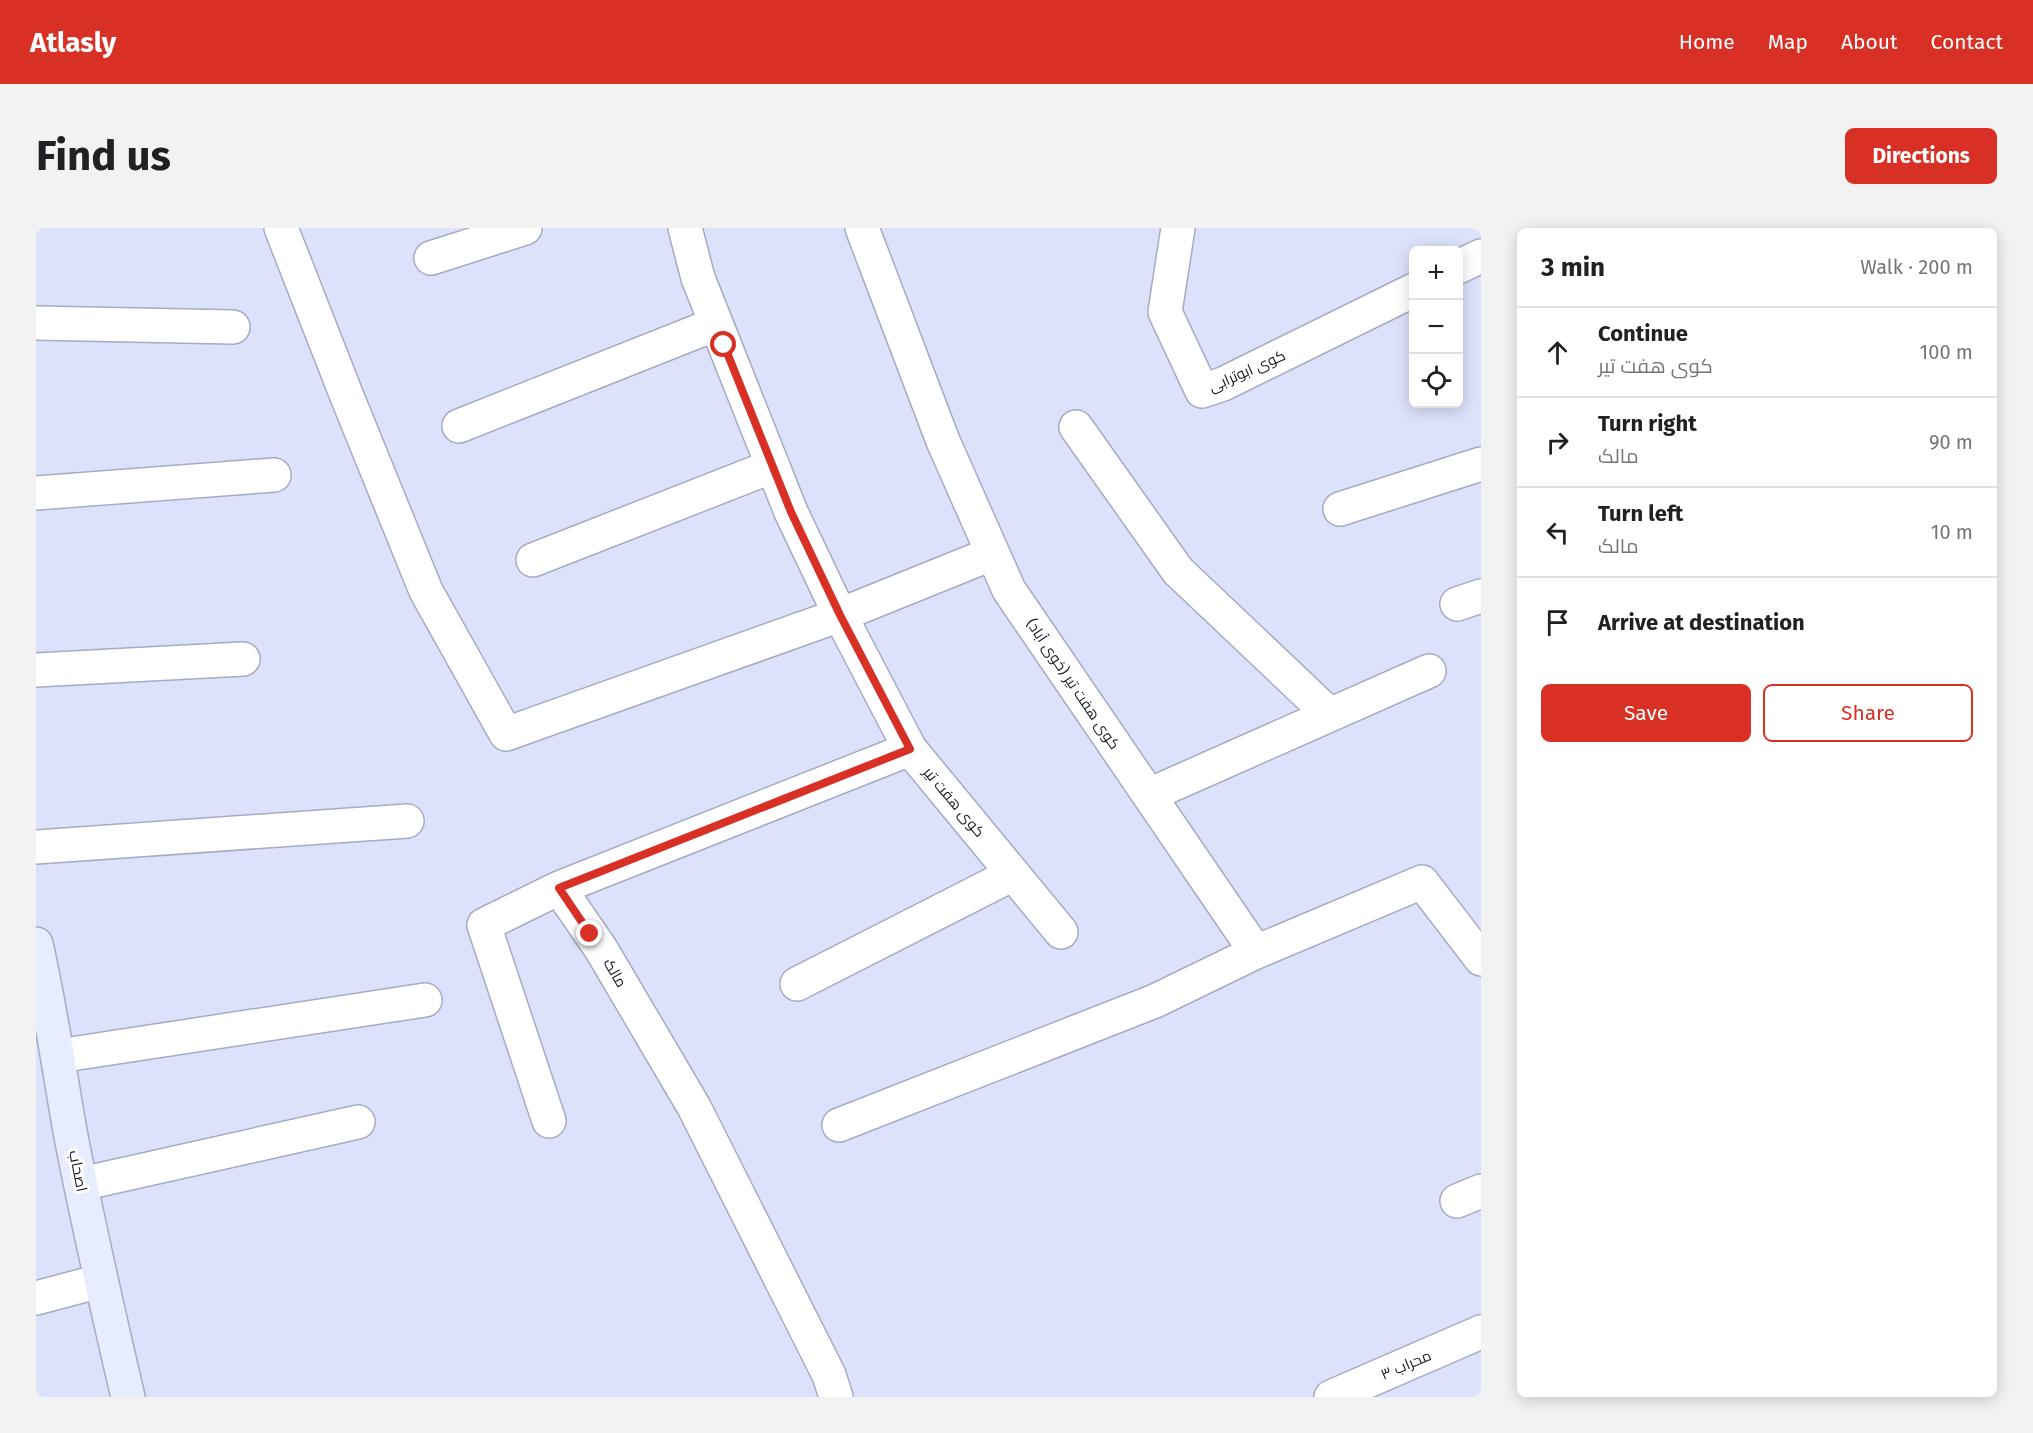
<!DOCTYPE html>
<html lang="en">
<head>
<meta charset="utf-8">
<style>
	:root { --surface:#fff; --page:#f2f2f2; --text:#202124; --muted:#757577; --line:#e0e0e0; --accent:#d93025 }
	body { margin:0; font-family:"Fira Sans",Cairo,sans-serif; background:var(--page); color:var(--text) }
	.controls { position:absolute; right:18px; top:18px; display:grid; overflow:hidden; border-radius:9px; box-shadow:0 3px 15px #0003 }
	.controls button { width:54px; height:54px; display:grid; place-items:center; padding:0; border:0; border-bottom:2px solid var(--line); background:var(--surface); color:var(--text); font:30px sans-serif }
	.stop { position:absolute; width:18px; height:18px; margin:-14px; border:4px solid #d93025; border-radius:50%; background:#fff }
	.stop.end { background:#d93025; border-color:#fff; box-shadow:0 2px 6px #0008 }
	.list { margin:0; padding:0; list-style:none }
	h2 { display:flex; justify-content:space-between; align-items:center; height:78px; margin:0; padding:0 24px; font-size:26px }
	h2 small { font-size:20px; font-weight:400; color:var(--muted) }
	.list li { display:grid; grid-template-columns:39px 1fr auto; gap:18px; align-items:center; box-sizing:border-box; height:90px; padding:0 24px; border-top:2px solid var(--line) }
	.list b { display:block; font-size:22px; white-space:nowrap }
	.list p { margin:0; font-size:20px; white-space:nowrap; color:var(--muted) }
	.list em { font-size:20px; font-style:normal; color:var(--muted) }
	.actions { display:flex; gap:12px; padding:18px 24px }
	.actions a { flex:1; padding:14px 0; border:2px solid var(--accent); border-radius:9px; text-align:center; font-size:21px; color:var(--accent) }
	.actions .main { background:var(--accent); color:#fff }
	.icon { flex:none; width:33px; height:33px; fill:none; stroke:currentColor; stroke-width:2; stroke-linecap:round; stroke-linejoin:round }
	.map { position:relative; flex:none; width:1445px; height:1169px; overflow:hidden; border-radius:9px }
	header { display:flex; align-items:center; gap:36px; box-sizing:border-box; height:84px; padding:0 30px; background:var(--accent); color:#fff }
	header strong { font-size:28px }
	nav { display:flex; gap:33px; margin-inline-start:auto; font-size:21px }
	.intro { display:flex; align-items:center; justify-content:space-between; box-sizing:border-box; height:144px; padding:0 36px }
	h1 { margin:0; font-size:42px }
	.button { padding:15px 27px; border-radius:9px; background:var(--accent); color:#fff; font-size:21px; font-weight:700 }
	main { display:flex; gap:36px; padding:0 36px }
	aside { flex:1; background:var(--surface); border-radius:9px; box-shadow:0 3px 15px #0003 }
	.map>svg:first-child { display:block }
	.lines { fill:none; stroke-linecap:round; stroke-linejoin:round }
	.minor-casing { stroke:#a6abc3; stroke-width:36 }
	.secondary-casing { stroke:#a6abc3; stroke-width:36 }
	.minor { stroke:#fff; stroke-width:33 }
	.secondary { stroke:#e7ecfe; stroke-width:33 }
	.route { stroke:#d93025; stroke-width:8 }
	.labels { text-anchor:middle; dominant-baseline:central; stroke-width:6; stroke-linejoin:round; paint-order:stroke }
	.street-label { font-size:15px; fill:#171a22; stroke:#fff }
</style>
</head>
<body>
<header>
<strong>Atlasly</strong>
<nav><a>Home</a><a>Map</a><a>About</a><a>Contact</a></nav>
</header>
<div class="intro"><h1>Find us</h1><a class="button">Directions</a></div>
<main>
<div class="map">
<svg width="1445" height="1169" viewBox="0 0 1445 1169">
	<rect width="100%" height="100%" fill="#dce2fb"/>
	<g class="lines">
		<g class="minor-casing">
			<path id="minor" d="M245,0L310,166L390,363L470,506L804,387L955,326
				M649,0L662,50L755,284L804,387L874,521L1025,704
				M826,0L907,213L973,362L1220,724L1386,654L1445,731
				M1142,0L1129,84L1166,163L1187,156L1378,62
				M395,30L489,0
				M1422,39L1445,28
				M0,95L197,99
				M423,198L680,96
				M1040,199L1142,343L1294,487
				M0,265L238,247
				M1304,281L1445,236
				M497,332L737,238
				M1421,376L1445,368
				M0,442L207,431
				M1113,567L1393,443
				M0,619L371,593
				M761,756L977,646
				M22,828L389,772
				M513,893L448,697L523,660
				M803,897L1119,773L1220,724
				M45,956L322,894
				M1421,973L1445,963
				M0,1070L64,1053
				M800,1169L793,1147L658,879L565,721L523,660L874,521
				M1295,1169L1445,1104"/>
		</g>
		<g class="secondary-casing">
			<path id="secondary" d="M0,716C15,782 24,848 36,914C53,999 72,1084 92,1169"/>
		</g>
		<use href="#minor" class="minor"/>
		<use href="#secondary" class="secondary"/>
	</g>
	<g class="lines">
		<path class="route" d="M554,706L523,660L874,521L804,387L755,284L688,117"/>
	</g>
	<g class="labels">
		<g class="street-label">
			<text transform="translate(1211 143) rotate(-24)">کوی ابوترابی</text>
			<text transform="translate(1037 456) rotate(56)">کوی هفت تیر (خوی آباد)</text>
			<text transform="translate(918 574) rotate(50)">کوی هفت تیر</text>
			<text transform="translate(579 745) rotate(60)">مالک</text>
			<text transform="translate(42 943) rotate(79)">اصحاب</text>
			<text transform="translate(1370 1137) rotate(-23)">محراب ۳</text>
		</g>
	</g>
</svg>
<div class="controls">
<button>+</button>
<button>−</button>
<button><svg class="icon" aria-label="locate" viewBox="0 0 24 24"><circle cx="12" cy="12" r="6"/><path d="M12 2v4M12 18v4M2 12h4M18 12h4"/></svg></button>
</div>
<div class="stop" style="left:688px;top:117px"></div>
<div class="stop end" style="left:554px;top:706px"></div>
</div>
<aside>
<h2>3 min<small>Walk · 200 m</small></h2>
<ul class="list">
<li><svg class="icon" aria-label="ahead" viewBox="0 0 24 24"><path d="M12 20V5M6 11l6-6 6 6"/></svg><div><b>Continue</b><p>کوی هفت تیر</p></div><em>100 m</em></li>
<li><svg class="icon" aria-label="right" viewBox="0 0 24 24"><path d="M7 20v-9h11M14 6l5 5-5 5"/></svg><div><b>Turn right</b><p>مالک</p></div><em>90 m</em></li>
<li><svg class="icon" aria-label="left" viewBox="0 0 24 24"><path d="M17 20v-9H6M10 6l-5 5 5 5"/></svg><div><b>Turn left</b><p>مالک</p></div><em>10 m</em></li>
<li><svg class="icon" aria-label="arrive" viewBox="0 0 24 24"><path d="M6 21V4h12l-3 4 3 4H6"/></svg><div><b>Arrive at destination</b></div></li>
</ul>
<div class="actions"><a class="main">Save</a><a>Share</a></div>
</aside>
</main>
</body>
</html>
